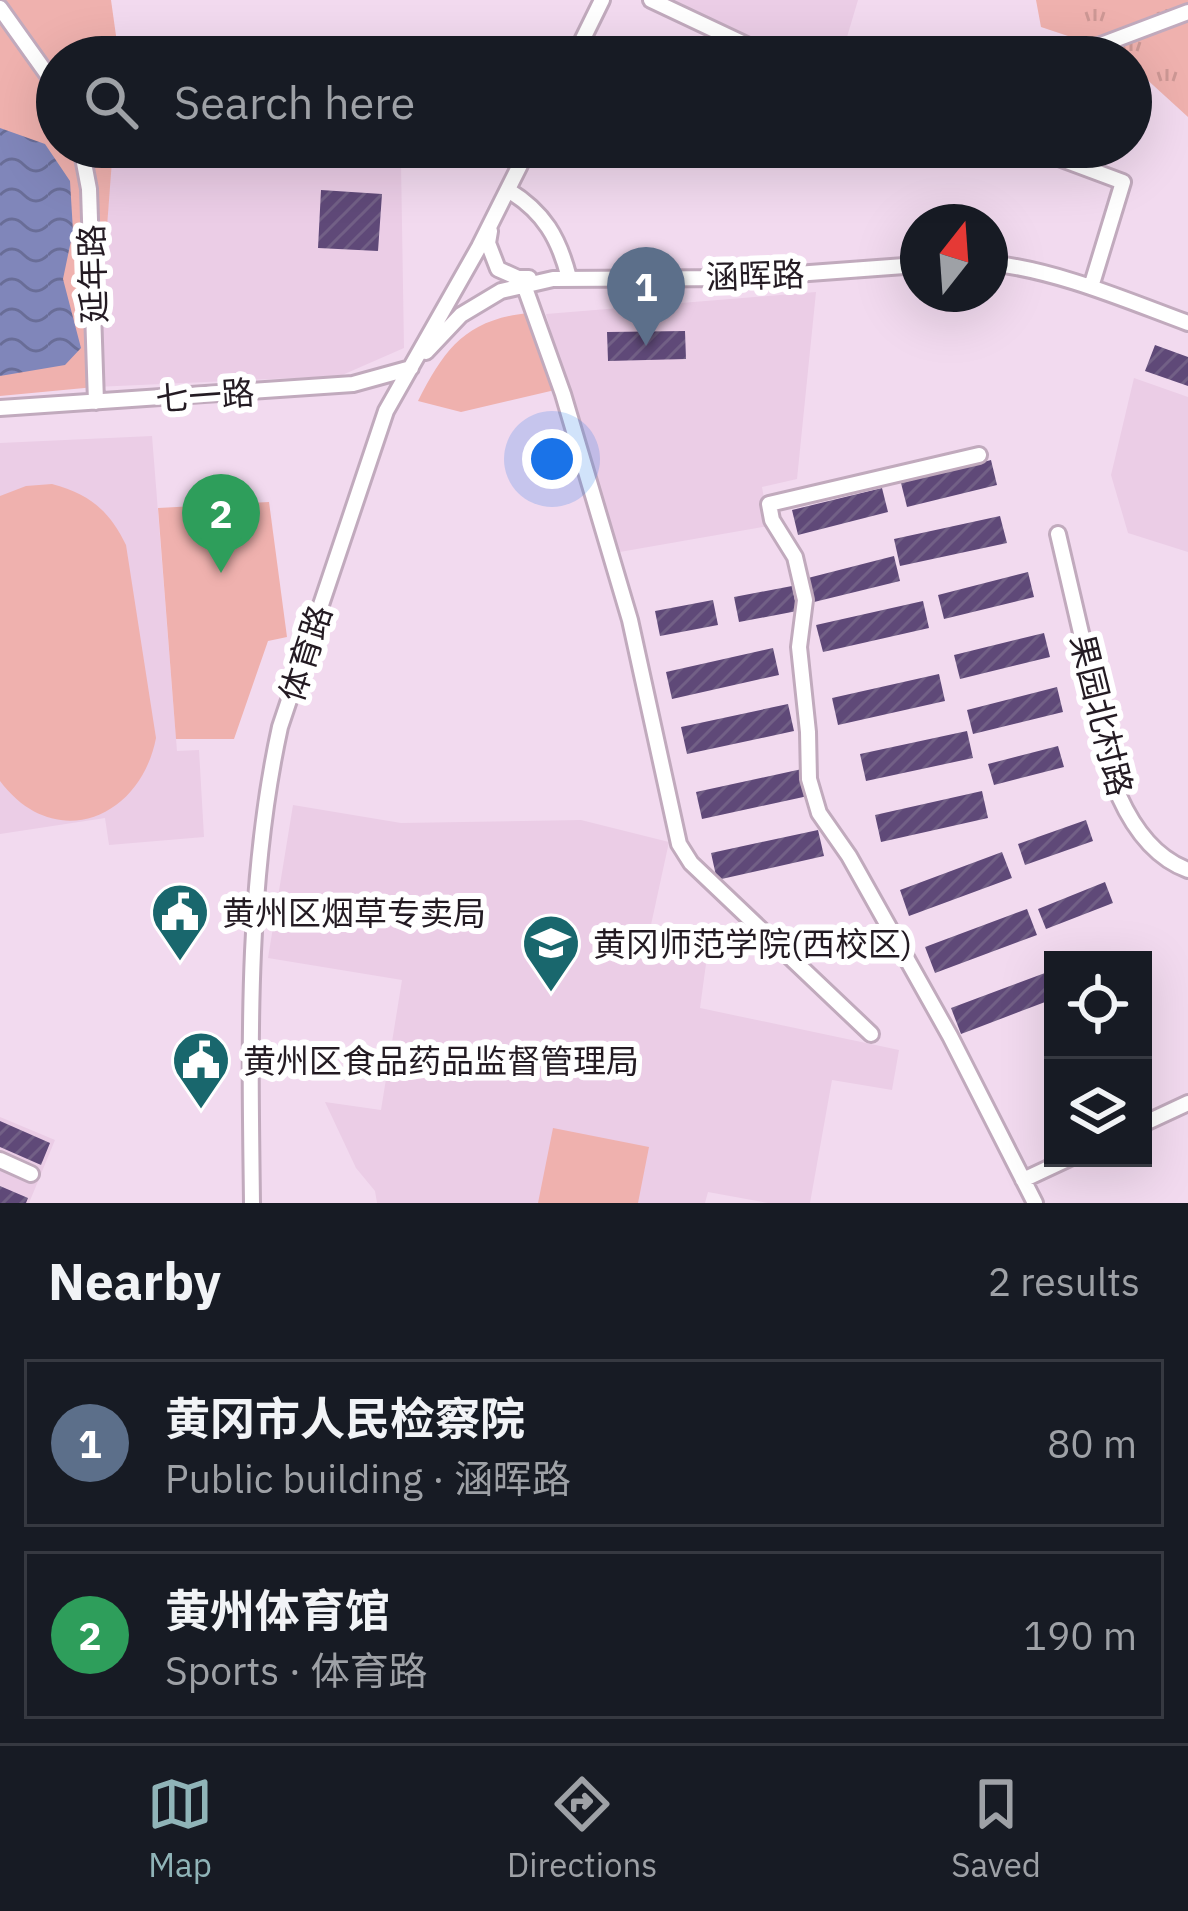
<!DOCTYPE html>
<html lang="en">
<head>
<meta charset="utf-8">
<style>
	:root { --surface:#171b24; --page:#20242c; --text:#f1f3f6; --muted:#9ea1a6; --line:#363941; --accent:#90b4b8 }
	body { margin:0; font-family:"IBM Plex Sans","Noto Sans SC",sans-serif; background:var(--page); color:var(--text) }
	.controls { position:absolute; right:36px; bottom:36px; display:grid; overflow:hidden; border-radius:0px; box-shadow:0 12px 48px #0002 }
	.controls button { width:108px; height:108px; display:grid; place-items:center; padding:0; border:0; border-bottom:3px solid var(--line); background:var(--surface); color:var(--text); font:60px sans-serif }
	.compass { position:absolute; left:900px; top:204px; width:108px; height:108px; border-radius:50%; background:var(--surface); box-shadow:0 12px 48px #0002; rotate:17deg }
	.you { position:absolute; left:552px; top:459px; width:42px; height:42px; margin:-30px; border:9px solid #fff; border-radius:50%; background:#1a73e8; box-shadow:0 0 0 18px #1a73e833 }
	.badge { display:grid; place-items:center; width:78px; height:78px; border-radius:50%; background:var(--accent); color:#fff; font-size:39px; font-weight:700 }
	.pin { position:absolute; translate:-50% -99px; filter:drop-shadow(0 3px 6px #0008) }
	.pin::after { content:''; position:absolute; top:63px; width:42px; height:36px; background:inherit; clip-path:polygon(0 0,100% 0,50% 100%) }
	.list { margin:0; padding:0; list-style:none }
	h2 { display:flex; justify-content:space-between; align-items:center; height:156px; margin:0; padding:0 48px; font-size:51px }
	h2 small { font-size:39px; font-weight:400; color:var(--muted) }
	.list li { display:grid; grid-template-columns:78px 1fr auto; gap:36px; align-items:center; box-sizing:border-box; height:168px; margin:0 24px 24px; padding:0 24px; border:3px solid var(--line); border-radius:0px }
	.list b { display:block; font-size:45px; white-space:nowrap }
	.list p { margin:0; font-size:39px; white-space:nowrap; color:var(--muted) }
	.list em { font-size:39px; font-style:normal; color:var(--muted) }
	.icon { flex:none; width:66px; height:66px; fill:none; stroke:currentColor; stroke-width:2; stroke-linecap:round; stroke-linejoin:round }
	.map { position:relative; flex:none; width:1188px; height:1203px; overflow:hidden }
	.search { position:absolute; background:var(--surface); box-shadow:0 12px 48px #0002; left:36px; right:36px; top:36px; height:132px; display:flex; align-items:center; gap:30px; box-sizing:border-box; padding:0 42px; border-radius:66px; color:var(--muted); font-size:45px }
	.sheet { height:540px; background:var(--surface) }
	nav { display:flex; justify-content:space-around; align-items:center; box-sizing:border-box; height:168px; border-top:3px solid var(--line); background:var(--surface); font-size:33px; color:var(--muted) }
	nav a { display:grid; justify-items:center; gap:6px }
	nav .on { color:var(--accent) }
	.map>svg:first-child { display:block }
	.built { fill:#ebcde6 }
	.grass { fill:url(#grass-tufts) }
	.green { fill:#efb1ae }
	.water { fill:url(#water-waves) }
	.building { fill:url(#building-hatch) }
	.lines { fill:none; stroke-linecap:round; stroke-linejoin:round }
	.minor-casing { stroke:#c1aabd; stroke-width:20 }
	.minor { stroke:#fff; stroke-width:14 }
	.labels { text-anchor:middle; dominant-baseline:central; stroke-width:12; stroke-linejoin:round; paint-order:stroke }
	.street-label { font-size:33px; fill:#241b23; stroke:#fff }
	.poi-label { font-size:33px; fill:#241b23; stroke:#fff; text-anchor:start }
</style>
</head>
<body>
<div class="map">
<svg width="1188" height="1203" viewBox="0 0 1188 1203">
	<defs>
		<pattern id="grass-tufts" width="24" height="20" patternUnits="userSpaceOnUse" patternTransform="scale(3)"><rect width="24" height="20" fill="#efb1ae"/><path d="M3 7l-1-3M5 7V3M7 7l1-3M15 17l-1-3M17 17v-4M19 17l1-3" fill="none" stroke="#cd9895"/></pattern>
		<pattern id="water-waves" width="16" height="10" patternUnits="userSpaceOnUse" patternTransform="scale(3)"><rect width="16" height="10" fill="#8086ba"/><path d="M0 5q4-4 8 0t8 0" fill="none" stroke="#696d97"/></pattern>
		<pattern id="building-hatch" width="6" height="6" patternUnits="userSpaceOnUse" patternTransform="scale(3)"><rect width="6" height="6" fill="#5f4978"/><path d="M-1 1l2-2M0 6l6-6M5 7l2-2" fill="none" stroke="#726086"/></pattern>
	</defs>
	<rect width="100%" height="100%" fill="#f2daef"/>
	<path class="built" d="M659,0H858L841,57H776Z
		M401,163L404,348L340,376L95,387L111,166Z
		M816,292L797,479L762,487L769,526L614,553L546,314Z
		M1134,378L1188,397V552L1128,533L1111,475Z
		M152,436L177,751L199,750L204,837L109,845L105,818L0,834V443Z
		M293,805L401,823L581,820L669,842L649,934L708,949L700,1008L899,1050L892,1090L832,1080L810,1203H768L708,1192L705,1203H377L375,1191L356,1168L325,1102L381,1110L402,980L268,958Z
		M0,1117L55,1140L29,1203H0Z"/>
	<path class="grass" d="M1036,0H1188V117L1131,65V57L1041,27Z"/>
	<path class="green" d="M0,0H111L119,57H57V147H113L95,387L0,396Z
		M528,313L555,390L461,412L418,401C445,348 466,320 528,313Z
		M52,484C89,494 109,510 126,545L156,738C140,820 54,853 0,781V496L26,486Z
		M269,502L287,637L268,641L234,739H176L158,508Z
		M553,1128L649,1147L638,1203H538Z"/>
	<path class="water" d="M0,128L45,144L70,181L73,231L63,279L81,348L65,365L0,376Z"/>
	<path class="building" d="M321,190L382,194L378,251L318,248Z
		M685,331L686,359L608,361L607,332Z
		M1155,345L1188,357V386L1145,371Z
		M991,460L997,485L907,507L901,483Z
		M882,488L888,512L798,535L792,510Z
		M1000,516L1007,543L900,566L894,539Z
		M894,556L900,581L810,603L804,579Z
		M1028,572L1034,597L944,619L938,595Z
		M792,586L797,611L739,622L734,597Z
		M713,600L718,625L660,636L655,611Z
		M923,601L929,628L823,652L816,625Z
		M1044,633L1050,657L960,679L954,655Z
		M773,648L779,675L672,699L666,672Z
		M939,674L945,701L838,725L832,698Z
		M1057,687L1063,712L973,734L967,710Z
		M788,704L794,731L687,754L681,727Z
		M967,731L973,758L866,781L860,754Z
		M1058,746L1064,767L994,785L988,764Z
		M802,769L808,796L702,819L696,792Z
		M982,791L988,818L881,842L875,815Z
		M1086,820L1093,841L1025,865L1018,844Z
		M818,830L824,856L717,880L711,853Z
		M1002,852L1012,878L909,916L900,890Z
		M1105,882L1113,903L1046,929L1038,909Z
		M1027,909L1037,935L935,973L925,947Z
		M1053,970V999L961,1034L951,1008Z
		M0,1121L50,1143L41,1165L0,1147Z
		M0,1186L28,1198L26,1203H0Z"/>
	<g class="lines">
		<g class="minor-casing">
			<path id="minor" d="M651,0L772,57
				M0,8L57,88
				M574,57L602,0
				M1069,57L1188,12
				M81,147L89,189L96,402
				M1029,147L1123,182L1091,287
				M508,190C544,212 559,238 569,278
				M490,231L488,243L498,269L518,278H529
				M990,263C1059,271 1123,299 1188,323
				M524,285L563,394L630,620L679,844L691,863L871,1034
				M426,352L461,315L501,291L553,279L743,278L918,265
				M0,408L353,384L411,368
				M979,455L769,504L772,520L795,557L805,600L799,647L808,732L809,779L819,813L849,856L950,1036L1035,1203
				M1058,534L1119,796C1133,827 1155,858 1188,870
				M1143,1124L1188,1103
				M0,1160L31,1174
				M1023,1180L1070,1158
				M252,1203C250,1045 246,882 280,727L386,411L479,247L529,147"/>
		</g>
		<use href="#minor" class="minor"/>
	</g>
	<defs>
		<g id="civic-pin" transform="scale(3)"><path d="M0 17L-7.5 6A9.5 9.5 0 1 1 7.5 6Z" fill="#19676d" stroke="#fff"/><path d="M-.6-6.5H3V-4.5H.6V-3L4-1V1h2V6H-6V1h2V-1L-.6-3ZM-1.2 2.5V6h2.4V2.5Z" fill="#fff"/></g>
		<g id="university-pin" transform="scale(3)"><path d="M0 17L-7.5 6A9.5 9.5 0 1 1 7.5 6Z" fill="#19676d" stroke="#fff"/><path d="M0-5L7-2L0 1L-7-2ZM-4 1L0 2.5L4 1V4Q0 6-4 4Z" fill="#fff"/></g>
	</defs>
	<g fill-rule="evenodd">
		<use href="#civic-pin" x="180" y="912"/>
		<use href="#university-pin" x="551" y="943"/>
		<use href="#civic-pin" x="201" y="1060"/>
	</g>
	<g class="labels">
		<g class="street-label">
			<text transform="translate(92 274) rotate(-92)">延年路</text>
			<text transform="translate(755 275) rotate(-2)">涵晖路</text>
			<text transform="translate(205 395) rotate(-4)">七一路</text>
			<text transform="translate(305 653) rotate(-72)">体育路</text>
			<text transform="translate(1102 715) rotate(76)">果园北村路</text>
		</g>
		<g class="poi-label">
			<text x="222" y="912">黄州区烟草专卖局</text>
			<text x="593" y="943">黄冈师范学院(西校区)</text>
			<text x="243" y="1060">黄州区食品药品监督管理局</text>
		</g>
	</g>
</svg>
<div class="controls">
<button><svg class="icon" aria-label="locate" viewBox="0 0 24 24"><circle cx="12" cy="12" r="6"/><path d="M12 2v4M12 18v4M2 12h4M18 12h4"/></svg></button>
<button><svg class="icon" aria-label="layers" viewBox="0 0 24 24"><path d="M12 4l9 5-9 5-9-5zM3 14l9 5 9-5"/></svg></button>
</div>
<svg class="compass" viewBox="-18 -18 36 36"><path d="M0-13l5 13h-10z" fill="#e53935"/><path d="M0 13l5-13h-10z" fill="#9ea1a6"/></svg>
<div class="you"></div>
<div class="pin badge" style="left:646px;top:346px;background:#5c6f8a">1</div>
<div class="pin badge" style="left:221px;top:573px;background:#2e9e5b">2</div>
<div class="search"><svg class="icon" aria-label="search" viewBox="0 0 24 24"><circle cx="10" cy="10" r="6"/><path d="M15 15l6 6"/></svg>Search here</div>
</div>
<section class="sheet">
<h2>Nearby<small>2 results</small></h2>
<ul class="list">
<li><span class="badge" style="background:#5c6f8a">1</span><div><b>黄冈市人民检察院</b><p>Public building · 涵晖路</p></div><em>80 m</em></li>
<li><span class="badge" style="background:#2e9e5b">2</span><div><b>黄州体育馆</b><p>Sports · 体育路</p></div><em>190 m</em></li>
</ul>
</section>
<nav>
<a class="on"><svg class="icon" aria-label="map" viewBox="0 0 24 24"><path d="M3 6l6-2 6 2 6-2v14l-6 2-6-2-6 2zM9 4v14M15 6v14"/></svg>Map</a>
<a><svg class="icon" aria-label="directions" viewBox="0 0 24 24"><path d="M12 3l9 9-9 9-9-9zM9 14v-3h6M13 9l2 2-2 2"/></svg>Directions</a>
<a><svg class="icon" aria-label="saved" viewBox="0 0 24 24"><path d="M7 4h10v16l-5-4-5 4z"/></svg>Saved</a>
</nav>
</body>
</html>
